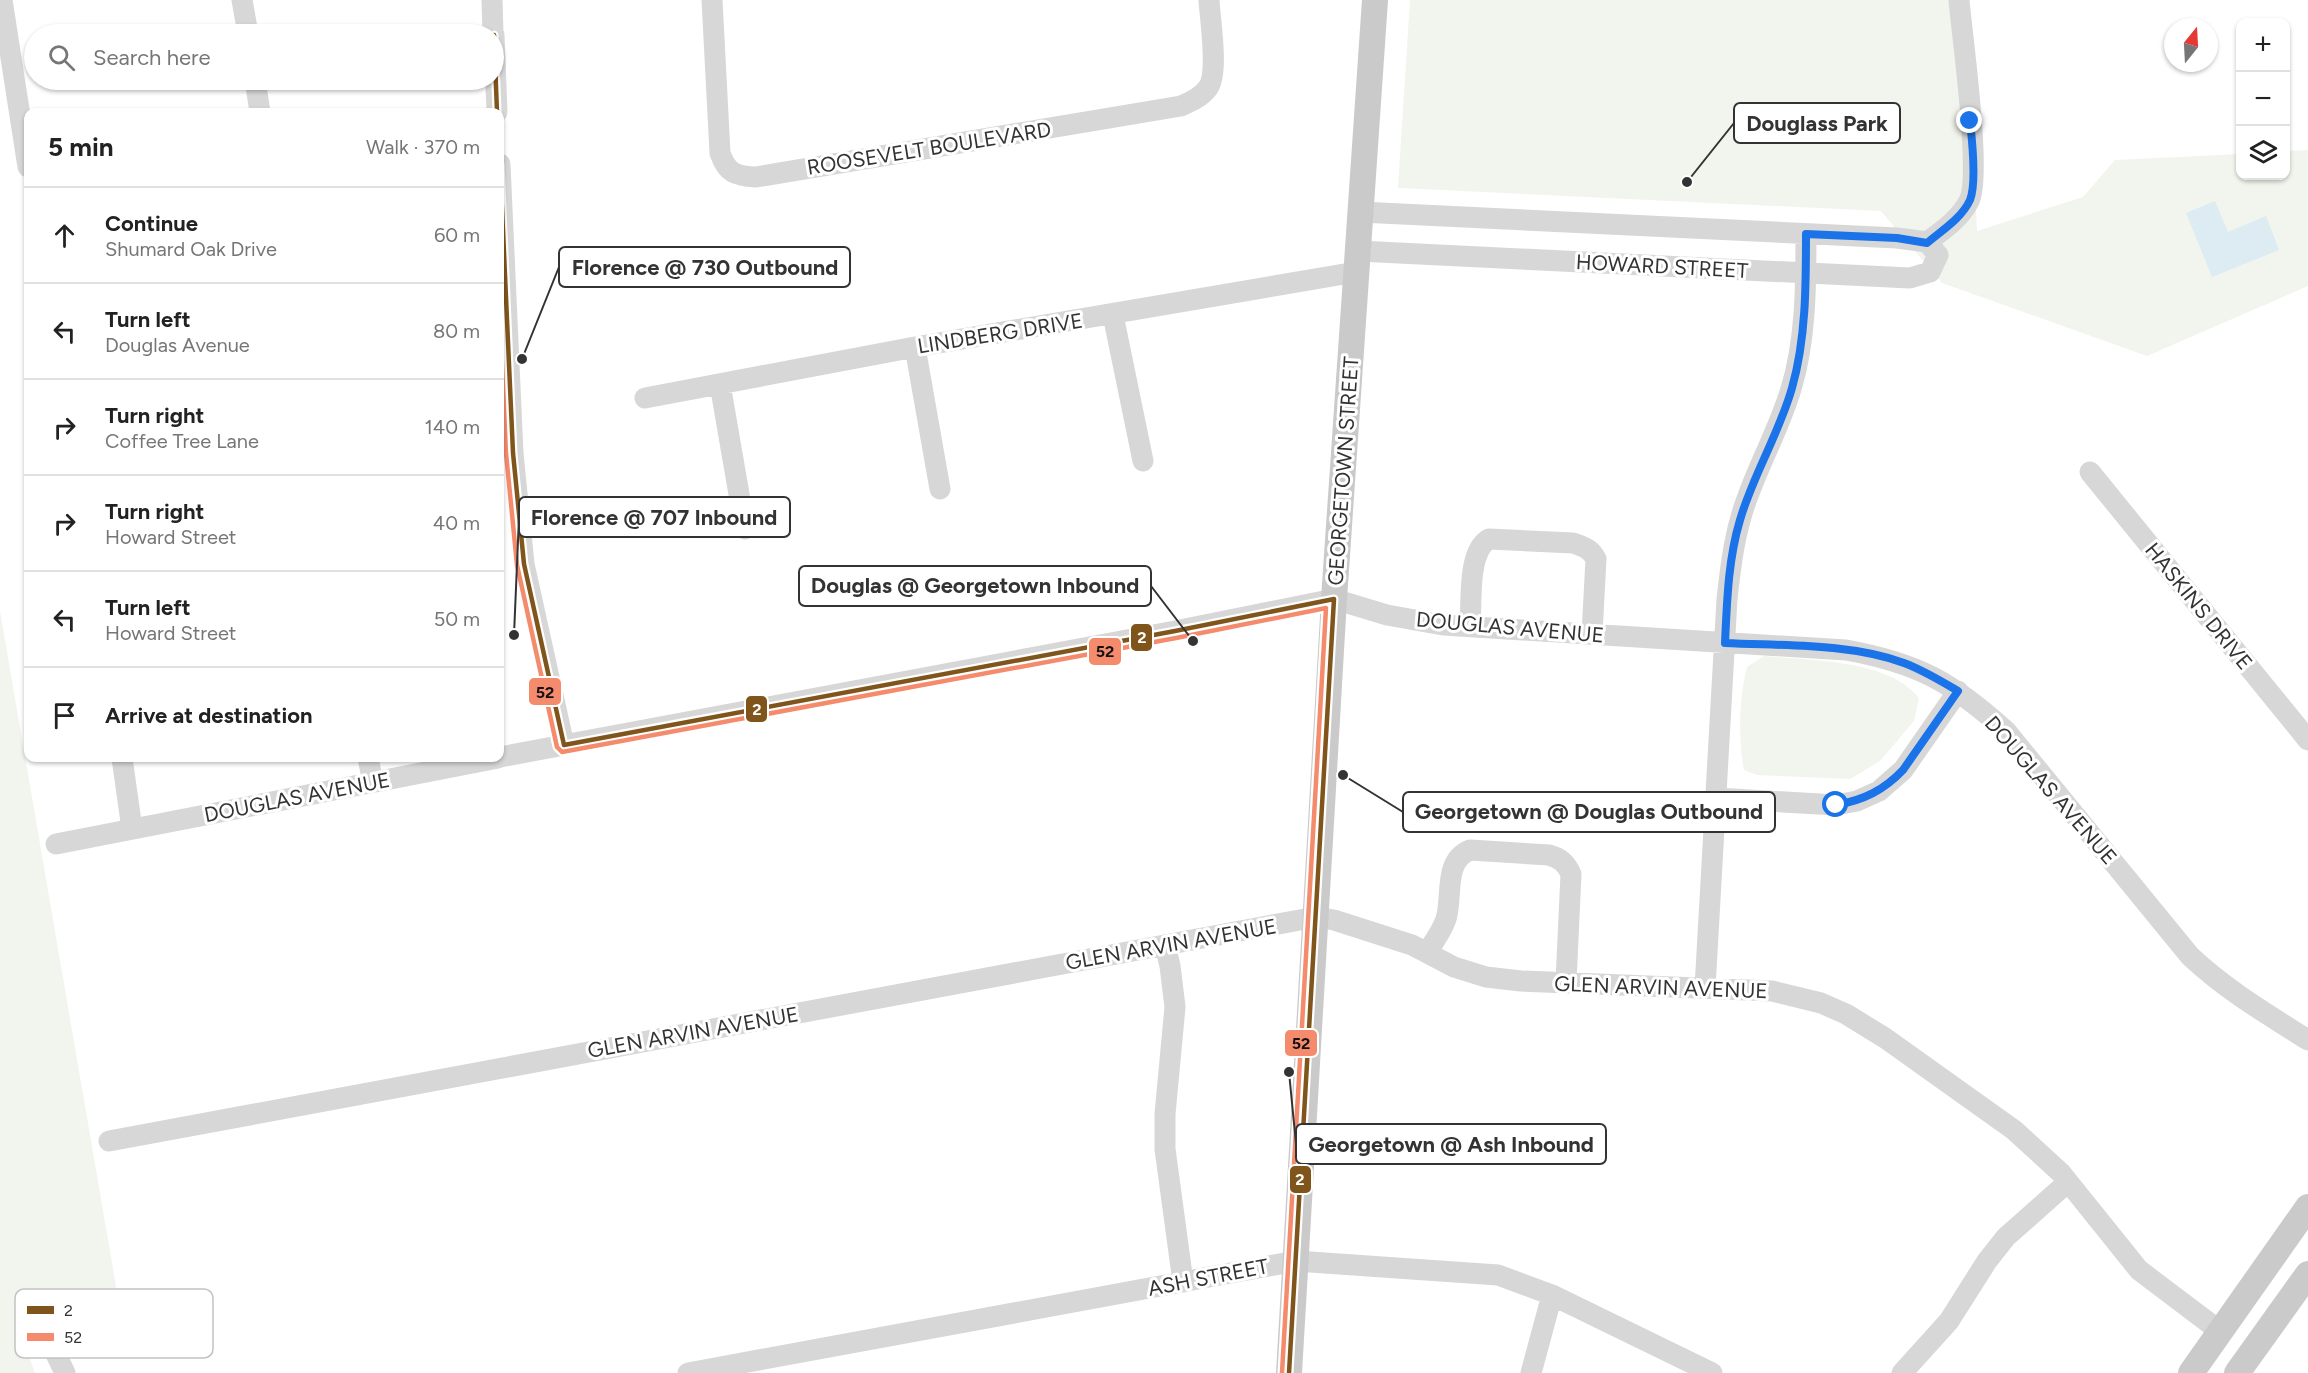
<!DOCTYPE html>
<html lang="en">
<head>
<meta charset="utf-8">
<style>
	:root { --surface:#fff; --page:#f2f2f2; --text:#222; --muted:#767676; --line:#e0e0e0 }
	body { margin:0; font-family:Figtree,sans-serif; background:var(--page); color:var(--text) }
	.controls { position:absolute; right:18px; top:18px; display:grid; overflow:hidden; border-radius:12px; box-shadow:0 2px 4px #0004 }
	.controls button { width:54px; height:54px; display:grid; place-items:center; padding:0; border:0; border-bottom:2px solid var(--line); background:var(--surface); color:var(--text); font:30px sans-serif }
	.compass { position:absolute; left:2164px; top:18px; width:54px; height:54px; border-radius:50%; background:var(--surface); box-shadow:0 2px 4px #0004; rotate:18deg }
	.stop { position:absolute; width:18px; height:18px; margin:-14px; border:4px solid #1a73e8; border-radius:50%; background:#fff }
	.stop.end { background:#1a73e8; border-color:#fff; box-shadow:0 2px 6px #0008 }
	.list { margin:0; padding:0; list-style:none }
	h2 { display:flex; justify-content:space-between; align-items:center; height:78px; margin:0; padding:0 24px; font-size:26px }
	h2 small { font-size:20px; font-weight:400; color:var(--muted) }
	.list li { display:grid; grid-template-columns:39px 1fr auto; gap:18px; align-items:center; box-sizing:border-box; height:96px; padding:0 24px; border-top:2px solid var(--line) }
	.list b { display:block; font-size:22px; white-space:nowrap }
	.list p { margin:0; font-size:20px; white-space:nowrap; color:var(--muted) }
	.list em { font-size:20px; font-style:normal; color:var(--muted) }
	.icon { flex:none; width:33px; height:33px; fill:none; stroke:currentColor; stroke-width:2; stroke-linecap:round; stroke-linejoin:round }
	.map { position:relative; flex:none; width:2308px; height:1373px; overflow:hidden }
	.search { position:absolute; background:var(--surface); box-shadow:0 2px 4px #0004; left:24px; top:24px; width:480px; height:66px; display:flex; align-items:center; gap:15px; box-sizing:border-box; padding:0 21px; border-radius:33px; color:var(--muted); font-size:22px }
	.panel { position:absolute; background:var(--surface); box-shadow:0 2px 4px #0004; left:24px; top:108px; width:480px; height:654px; border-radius:12px }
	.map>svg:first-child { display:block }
	.green { fill:#f1f5ed }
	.water { fill:#ddebf3 }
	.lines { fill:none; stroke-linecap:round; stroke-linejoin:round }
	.minor { stroke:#d7d7d7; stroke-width:21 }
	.major { stroke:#cacaca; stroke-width:26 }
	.bus-1-casing { stroke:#fff; stroke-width:9 }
	.bus-2-casing { stroke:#fff; stroke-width:9 }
	.bus-1 { stroke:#80551b; stroke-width:4.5 }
	.bus-2 { stroke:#f58b6d; stroke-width:4.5 }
	.route { stroke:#1a73e8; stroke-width:8 }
	.labels { text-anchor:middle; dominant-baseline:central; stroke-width:6; stroke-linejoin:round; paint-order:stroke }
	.street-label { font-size:21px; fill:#333; stroke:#fff }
	.key { fill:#fff; stroke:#c2c2c2; stroke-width:1.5 }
	.key-label { font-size:16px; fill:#333 }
	.leader { fill:none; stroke:#333; stroke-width:2 }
	.callout-dot { fill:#333; stroke:#fff; stroke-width:2 }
	.callout { fill:#fff; stroke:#333; stroke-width:2 }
	.callout-label { font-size:22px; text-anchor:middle; font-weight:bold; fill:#333 }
	.line-badge { stroke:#fff; stroke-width:2 }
	.badge-label { font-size:16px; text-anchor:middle; font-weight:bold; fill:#fff }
	.pale-badge-label { font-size:16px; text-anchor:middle; font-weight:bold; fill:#111 }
</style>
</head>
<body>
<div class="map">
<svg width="2308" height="1373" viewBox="0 0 2308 1373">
	<rect width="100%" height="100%" fill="#fff"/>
	<path class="green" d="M1410,0H1966L1977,231L2083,197L2115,160L2240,154V176H2286V151L2308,150V286L2147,356L1942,283L1881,211L1398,188Z
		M0,611L124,1333L30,1359L35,1373H0Z
		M1764,656C1810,661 1889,659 1919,698L1914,721L1880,761L1850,779L1757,775L1744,770C1738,737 1739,699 1747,667Z"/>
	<path class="water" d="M2215,201L2228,232L2266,216L2279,250L2212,277L2186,213Z"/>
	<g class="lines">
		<path class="minor" d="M2,0L28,167
			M242,0L248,34
			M492,0L493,34
			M712,0L720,153C727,173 735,176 756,177L1181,106C1192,101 1201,97 1208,88C1219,73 1210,20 1209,0
			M494,35L497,112
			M255,80L260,112
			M500,164L513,453L524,564L564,745
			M1927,242C1942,231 1960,219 1969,201C1982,176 1962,36 1959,0
			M1358,251L1910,278L1930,272L1938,255L1927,242L1897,238L1360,212
			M1113,315L1143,461
			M915,347L940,489
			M720,384L745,529
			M645,398L915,347L1356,272
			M2090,472L2308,740
			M1470,627C1472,603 1467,551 1489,539L1573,543C1584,547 1591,549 1596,559L1592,634
			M500,757L1175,631L1334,599L1387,615L1443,625L1846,650C1918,663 1952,682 2006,731L2190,956C2226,990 2267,1014 2308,1040
			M122,758L132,829
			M368,758L373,782
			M1716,798L1836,805L1857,801L1879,791L1903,770L1958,691
			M56,844L498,758
			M1165,945L1170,966L1175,1007L1165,1114V1149L1183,1282
			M1427,952C1434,942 1442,931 1446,919C1453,896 1443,861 1470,850L1549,855C1560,858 1566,863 1571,874L1566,982
			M1705,988L1727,599C1731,563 1735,529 1748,496C1761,460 1780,426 1791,389C1806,340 1806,285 1806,234
			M109,1141L1316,917L1334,920L1412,945L1454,967L1486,977L1521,981L1772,991L1821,1003L1846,1014L1885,1038L2014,1130L2061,1173L2139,1270L2221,1332
			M55,1352L65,1373
			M688,1373L1296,1261L1498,1275L1552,1295L1712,1373
			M1531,1373L1552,1295
			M1902,1373L1949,1321L1987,1261L2006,1237L2068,1182"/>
		<path class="major" d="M1289,1373L1334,599L1375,0
			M2191,1373L2308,1207
			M2237,1373L2308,1274"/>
		<g class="bus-1-casing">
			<path id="bus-1" d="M494,35L497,112
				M500,164L513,453L524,564L564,745
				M564,745L1175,631L1334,599
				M1289,1373L1334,599"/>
		</g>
		<g class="bus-2-casing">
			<path id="bus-2" d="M500,320L506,453L517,565L557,747L562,752L1176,638L1326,608L1282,1373"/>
		</g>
		<use href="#bus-1" class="bus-1"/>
		<use href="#bus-2" class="bus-2"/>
	</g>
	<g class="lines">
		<path class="route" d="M1836,805C1864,800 1884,790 1903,770L1958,691C1941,681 1923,670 1904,663C1850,643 1783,646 1725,643C1727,602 1728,560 1740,520C1753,475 1779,434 1792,388C1806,339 1806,285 1806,234L1897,238L1927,243C1941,231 1962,218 1970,200C1977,183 1972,139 1970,121"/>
	</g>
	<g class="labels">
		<g class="street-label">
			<text transform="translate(929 148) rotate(-9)">ROOSEVELT BOULEVARD</text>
			<text transform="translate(1662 266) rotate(3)">HOWARD STREET</text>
			<text transform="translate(1000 333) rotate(-9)">LINDBERG DRIVE</text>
			<text transform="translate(1343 471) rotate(-86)">GEORGETOWN STREET</text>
			<text transform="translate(2199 606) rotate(51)">HASKINS DRIVE</text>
			<text transform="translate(1510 627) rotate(5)">DOUGLAS AVENUE</text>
			<text transform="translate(2051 790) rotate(49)">DOUGLAS AVENUE</text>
			<text transform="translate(297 797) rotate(-11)">DOUGLAS AVENUE</text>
			<text transform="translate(1171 944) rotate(-10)">GLEN ARVIN AVENUE</text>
			<text transform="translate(1661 987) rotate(2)">GLEN ARVIN AVENUE</text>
			<text transform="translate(693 1032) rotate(-10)">GLEN ARVIN AVENUE</text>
			<text transform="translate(1208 1277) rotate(-11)">ASH STREET</text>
		</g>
	</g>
	<rect x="15" y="1289" width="198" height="69" rx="9" class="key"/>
	<rect x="27" y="1306" width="27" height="8" fill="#80551b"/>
	<rect x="27" y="1333" width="27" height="8" fill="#f58b6d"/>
	<g class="key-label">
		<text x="64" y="1316">2</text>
		<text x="64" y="1343">52</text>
	</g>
	<path class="leader" d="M1687 182L1734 123M522 359L559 267M514 635L519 517M1193 641L1151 586M1343 775L1403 812M1289 1072L1296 1144"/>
	<g class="callout-dot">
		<circle cx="1687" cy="182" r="6"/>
		<circle cx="522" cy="359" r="6"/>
		<circle cx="514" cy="635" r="6"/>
		<circle cx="1193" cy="641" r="6"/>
		<circle cx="1343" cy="775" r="6"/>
		<circle cx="1289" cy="1072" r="6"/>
	</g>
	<g class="callout">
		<rect x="1734" y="103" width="166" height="40" rx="6"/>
		<rect x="559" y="247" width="291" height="40" rx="6"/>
		<rect x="519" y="497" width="271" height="40" rx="6"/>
		<rect x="799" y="566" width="352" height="40" rx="6"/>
		<rect x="1403" y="792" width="372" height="40" rx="6"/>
		<rect x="1296" y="1124" width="310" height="40" rx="6"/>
	</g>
	<g class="callout-label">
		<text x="1817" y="131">Douglass Park</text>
		<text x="705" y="275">Florence @ 730 Outbound</text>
		<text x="654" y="525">Florence @ 707 Inbound</text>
		<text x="975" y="593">Douglas @ Georgetown Inbound</text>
		<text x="1589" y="819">Georgetown @ Douglas Outbound</text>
		<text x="1451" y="1152">Georgetown @ Ash Inbound</text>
	</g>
	<g class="line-badge">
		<rect x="1130" y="623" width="23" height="29" rx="6" fill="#80551b"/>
		<rect x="1088" y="637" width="34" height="29" rx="6" fill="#f58b6d"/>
		<rect x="528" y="677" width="34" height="29" rx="6" fill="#f58b6d"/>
		<rect x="745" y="695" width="23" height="28" rx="6" fill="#80551b"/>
		<rect x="1284" y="1029" width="34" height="28" rx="6" fill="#f58b6d"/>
		<rect x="1289" y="1165" width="23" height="29" rx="6" fill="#80551b"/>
	</g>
	<g class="badge-label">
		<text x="1142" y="643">2</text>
		<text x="757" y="715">2</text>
		<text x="1300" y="1185">2</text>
	</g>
	<g class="pale-badge-label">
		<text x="1105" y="657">52</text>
		<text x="545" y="698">52</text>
		<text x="1301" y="1049">52</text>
	</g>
</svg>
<div class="controls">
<button>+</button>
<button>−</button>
<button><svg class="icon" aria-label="layers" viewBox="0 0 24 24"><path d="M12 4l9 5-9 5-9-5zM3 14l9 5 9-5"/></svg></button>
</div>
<svg class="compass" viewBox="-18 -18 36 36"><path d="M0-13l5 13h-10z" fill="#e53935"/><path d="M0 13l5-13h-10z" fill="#767676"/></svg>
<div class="stop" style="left:1836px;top:805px"></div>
<div class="stop end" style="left:1970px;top:121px"></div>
<div class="search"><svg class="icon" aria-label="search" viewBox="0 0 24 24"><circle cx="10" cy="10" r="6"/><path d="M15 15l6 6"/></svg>Search here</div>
<section class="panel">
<h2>5 min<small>Walk · 370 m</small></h2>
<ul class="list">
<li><svg class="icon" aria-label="ahead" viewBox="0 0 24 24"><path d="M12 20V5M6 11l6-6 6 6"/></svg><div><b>Continue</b><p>Shumard Oak Drive</p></div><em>60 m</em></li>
<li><svg class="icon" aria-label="left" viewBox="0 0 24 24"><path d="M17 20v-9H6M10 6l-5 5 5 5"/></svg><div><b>Turn left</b><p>Douglas Avenue</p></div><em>80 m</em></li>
<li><svg class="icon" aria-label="right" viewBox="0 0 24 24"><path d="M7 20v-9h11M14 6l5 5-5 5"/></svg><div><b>Turn right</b><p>Coffee Tree Lane</p></div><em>140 m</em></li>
<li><svg class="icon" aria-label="right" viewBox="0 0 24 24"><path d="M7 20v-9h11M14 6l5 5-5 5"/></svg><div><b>Turn right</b><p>Howard Street</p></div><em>40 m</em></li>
<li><svg class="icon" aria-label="left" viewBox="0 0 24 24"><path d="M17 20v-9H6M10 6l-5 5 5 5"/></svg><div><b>Turn left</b><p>Howard Street</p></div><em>50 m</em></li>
<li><svg class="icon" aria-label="arrive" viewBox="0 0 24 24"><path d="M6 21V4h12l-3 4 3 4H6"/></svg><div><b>Arrive at destination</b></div></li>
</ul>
</section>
</div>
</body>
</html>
